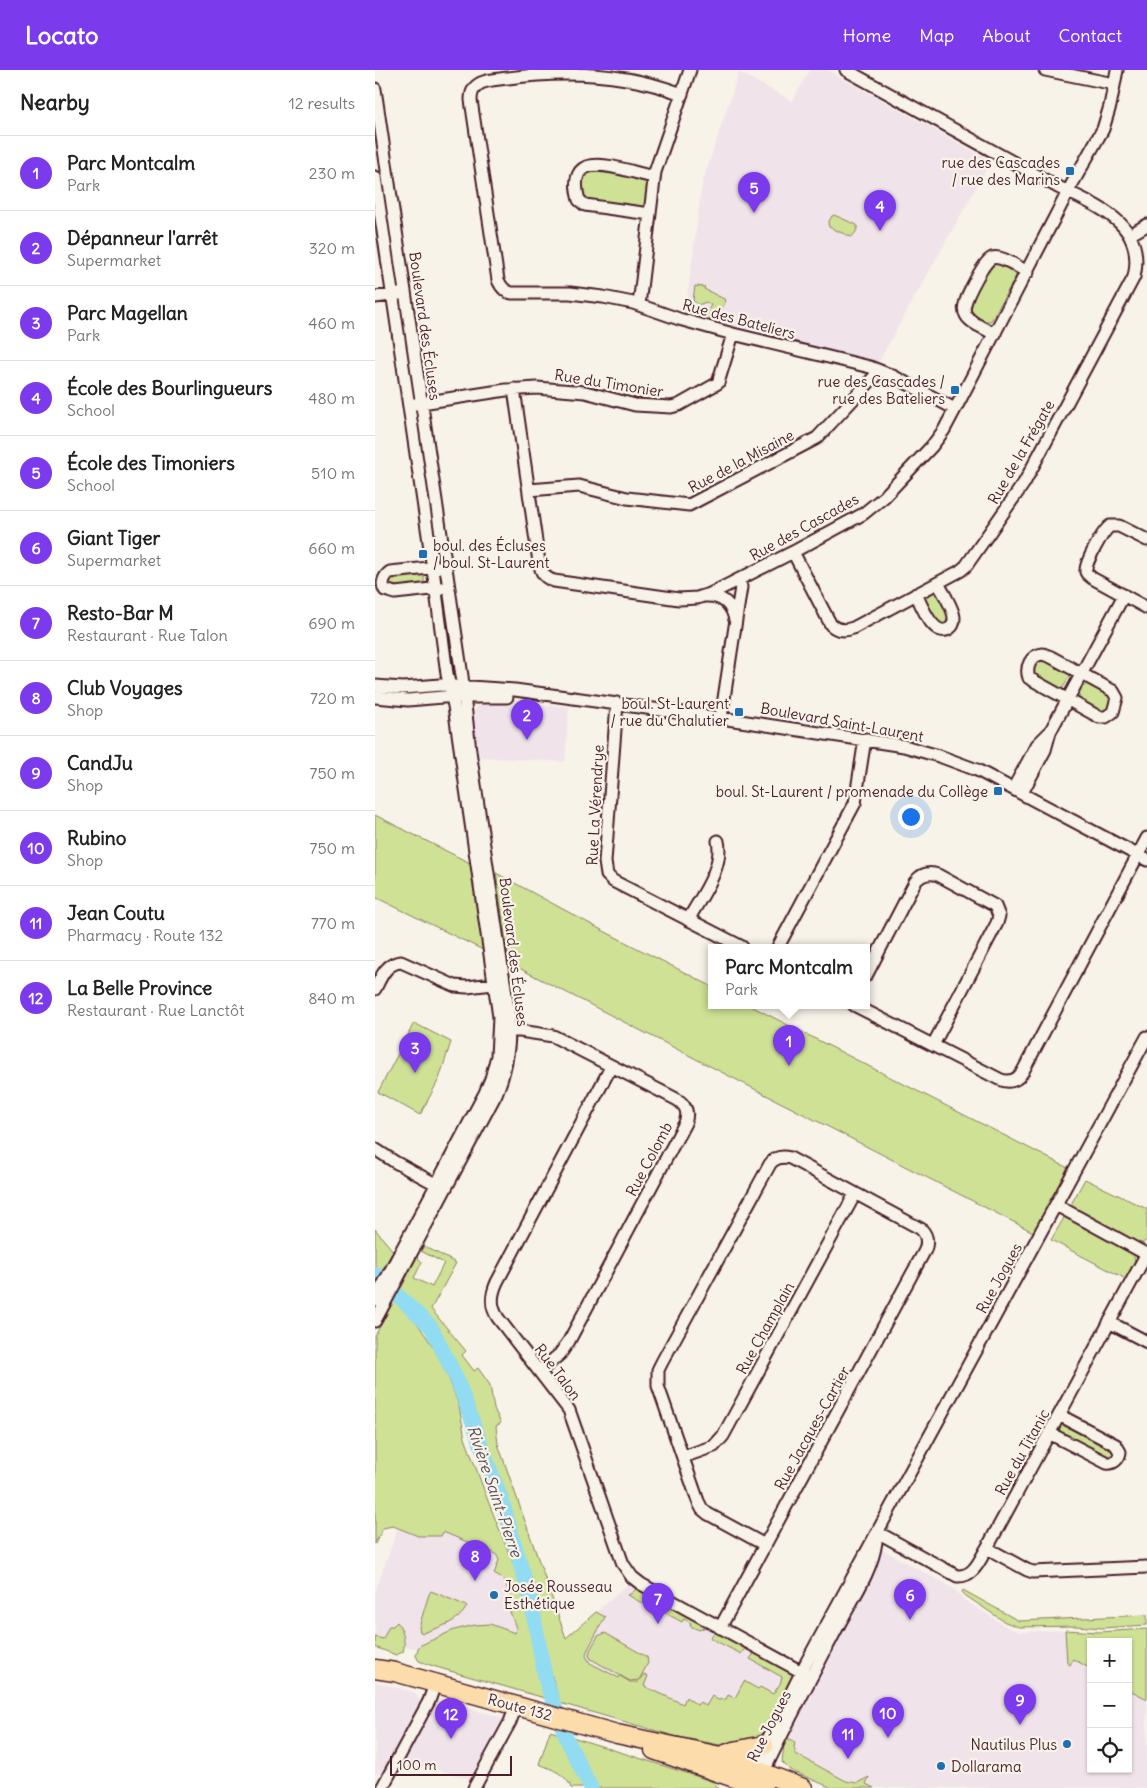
<!DOCTYPE html>
<html lang="en">
<head>
<meta charset="utf-8">
<style>
	:root { --surface:#fff; --page:#f6f6f6; --text:#222; --muted:#767676; --line:#e0e0e0; --accent:#7c3aed }
	body { margin:0; font-family:Delius,sans-serif; background:var(--page); color:var(--text) }
	.controls { position:absolute; right:15px; bottom:15px; display:grid; overflow:hidden; border-radius:0px; box-shadow:0 1px 4px #0004 }
	.controls button { width:45px; height:45px; display:grid; place-items:center; padding:0; border:0; border-bottom:1px solid var(--line); background:var(--surface); color:var(--text); font:25px sans-serif }
	.scale { position:absolute; left:15px; bottom:12px; width:122px; box-sizing:border-box; padding-left:5px; border:2px solid #4a1f2b; border-top:0; font-size:14px; line-height:18px; white-space:nowrap; color:#4a1f2b; -webkit-text-stroke:4px #f7f3e8; paint-order:stroke }
	.you { position:absolute; left:535px; top:746px; width:18px; height:18px; margin:-12px; border:4px solid #fff; border-radius:50%; background:#1a73e8; box-shadow:0 0 0 8px #1a73e833 }
	.badge { display:grid; place-items:center; width:32px; height:32px; border-radius:50%; background:var(--accent); color:#fff; font-size:16px; font-weight:700 }
	.pin { position:absolute; translate:-50% -41px; filter:drop-shadow(0 1px 2px #0008) }
	.pin::after { content:''; position:absolute; top:26px; width:18px; height:15px; background:inherit; clip-path:polygon(0 0,100% 0,50% 100%) }
	.popup { position:absolute; left:333px; top:874px; width:162px; height:65px; box-sizing:border-box; display:grid; place-content:center; border-radius:0px; background:var(--surface); filter:drop-shadow(0 1px 4px #0005); font-size:16px; white-space:nowrap; color:var(--muted) }
	.popup b { font-size:19px; color:var(--text) }
	.popup::after { content:''; position:absolute; left:50%; top:100%; margin-left:-10px; border:10px solid transparent; border-top-color:var(--surface) }
	.list { margin:0; padding:0; list-style:none }
	h2 { display:flex; justify-content:space-between; align-items:center; height:65px; margin:0; padding:0 20px; font-size:21px }
	h2 small { font-size:16px; font-weight:400; color:var(--muted) }
	.list li { display:grid; grid-template-columns:32px 1fr auto; gap:15px; align-items:center; box-sizing:border-box; height:75px; padding:0 20px; border-top:1px solid var(--line) }
	.list b { display:block; font-size:19px; white-space:nowrap }
	.list p { margin:0; font-size:16px; white-space:nowrap; color:var(--muted) }
	.list em { font-size:16px; font-style:normal; color:var(--muted) }
	.icon { flex:none; width:28px; height:28px; fill:none; stroke:currentColor; stroke-width:2; stroke-linecap:round; stroke-linejoin:round }
	.map { position:relative; flex:none; width:772px; height:1718px; overflow:hidden }
	header { display:flex; align-items:center; gap:30px; box-sizing:border-box; height:70px; padding:0 25px; background:var(--accent); color:#fff }
	header strong { font-size:24px }
	nav { display:flex; gap:28px; margin-inline-start:auto; font-size:18px }
	main { display:flex }
	aside { flex:1; background:var(--surface) }
	.map>svg:first-child { display:block }
	.built { fill:#f0e4ea }
	.green { fill:#cee195; stroke:#8c8060 }
	.lines { fill:none; stroke-linecap:round; stroke-linejoin:round }
	.river { stroke:#91dcf2; stroke-width:15 }
	.minor-casing { stroke:#4a1f2b; stroke-width:15 }
	.highway-casing { stroke:#4a1f2b; stroke-width:21 }
	.minor { stroke:#f7f3e8; stroke-width:11 }
	.highway { stroke:#fddcac; stroke-width:18 }
	.poi-dot { fill:#1f6fb2; stroke:#f7f3e8; stroke-width:2 }
	.labels { text-anchor:middle; dominant-baseline:central; stroke-width:4.5; stroke-linejoin:round; paint-order:stroke }
	.poi-label { font-size:15px; fill:#4a1f2b; stroke:#f7f3e8; text-anchor:end }
	.street-label { font-size:15px; fill:#4a1f2b; stroke:#f7f3e8 }
	.water-label { font-size:16px; font-style:italic; fill:#5c4e5d; stroke:#f7f3e8 }
</style>
</head>
<body>
<header>
<strong>Locato</strong>
<nav><a>Home</a><a>Map</a><a>About</a><a>Contact</a></nav>
</header>
<main>
<aside>
<h2>Nearby<small>12 results</small></h2>
<ul class="list">
<li><span class="badge">1</span><div><b>Parc Montcalm</b><p>Park</p></div><em>230 m</em></li>
<li><span class="badge">2</span><div><b>Dépanneur l'arrêt</b><p>Supermarket</p></div><em>320 m</em></li>
<li><span class="badge">3</span><div><b>Parc Magellan</b><p>Park</p></div><em>460 m</em></li>
<li><span class="badge">4</span><div><b>École des Bourlingueurs</b><p>School</p></div><em>480 m</em></li>
<li><span class="badge">5</span><div><b>École des Timoniers</b><p>School</p></div><em>510 m</em></li>
<li><span class="badge">6</span><div><b>Giant Tiger</b><p>Supermarket</p></div><em>660 m</em></li>
<li><span class="badge">7</span><div><b>Resto-Bar M</b><p>Restaurant · Rue Talon</p></div><em>690 m</em></li>
<li><span class="badge">8</span><div><b>Club Voyages</b><p>Shop</p></div><em>720 m</em></li>
<li><span class="badge">9</span><div><b>CandJu</b><p>Shop</p></div><em>750 m</em></li>
<li><span class="badge">10</span><div><b>Rubino</b><p>Shop</p></div><em>750 m</em></li>
<li><span class="badge">11</span><div><b>Jean Coutu</b><p>Pharmacy · Route 132</p></div><em>770 m</em></li>
<li><span class="badge">12</span><div><b>La Belle Province</b><p>Restaurant · Rue Lanctôt</p></div><em>840 m</em></li>
</ul>
</aside>
<div class="map">
<svg width="772" height="1718" viewBox="0 0 772 1718">
	<rect width="100%" height="100%" fill="#f7f3e8"/>
	<filter id="ink" filterUnits="userSpaceOnUse"><feTurbulence type="fractalNoise" baseFrequency=".02" numOctaves="2"/><feDisplacementMap in="SourceGraphic" scale="10" xChannelSelector="R" yChannelSelector="G"/><feConvolveMatrix kernelMatrix="1 2 1 2 8 2 1 2 1" color-interpolation-filters="sRGB"/></filter>
	<g filter="url(#ink)">
		<path class="built" d="M435,0H453L616,91L503,293L376,264L310,245L327,114L364,2L417,31Z
			M108,634L194,636L190,692L104,687L98,646L102,637Z
			M23,1458L43,1466H66L68,1462L121,1484L124,1490L119,1504L129,1510L136,1528L134,1539L141,1558V1563L115,1554L100,1555L79,1560L43,1578L30,1577L0,1567V1522Z
			M508,1480L578,1518L590,1530L634,1558L645,1562L690,1560L692,1593L698,1589L716,1599V1699H753V1619L772,1629V1718H499L491,1714L494,1709L482,1713L471,1711L421,1684L419,1678L420,1672L412,1668Z
			M255,1512L265,1520L415,1602L418,1606L405,1634L360,1632L316,1642L209,1596L191,1569Z
			M0,1612L38,1622L42,1626L44,1631L43,1639L8,1705L0,1703Z
			M65,1631L119,1645L127,1648V1656L99,1710L28,1691L56,1638Z"/>
		<path class="green" d="M230,100L270,112L273,117L269,136L266,137L217,132L208,128L207,109L212,101Z
			M459,145L482,155C483,159 480,165 476,167L454,157L453,153L457,146Z
			M621,193L638,200L641,206L616,251H608L597,245L594,237C598,226 610,195 621,193Z
			M320,216L330,217L329,219L351,230L341,251L329,248L336,235L331,232L323,235L318,230Z
			M46,504L50,507H49V512H51L50,515L19,518L14,513L15,507Z
			M555,522L562,523L564,526L574,545V551L570,556L561,552L550,530V527Z
			M668,589L696,604L686,621L659,606C656,597 661,592 668,589Z
			M713,614L734,624L737,630L730,642H724L705,630C702,624 706,616 713,614Z
			M0,745L95,793L108,880L0,827Z
			M121,803L221,857L336,916V935H374L695,1099L660,1163L134,893Z
			M39,953L76,972L64,1009L45,1045L3,1022Z
			M710,1109L772,1139V1170L766,1174L762,1173L695,1136Z
			M690,1146L757,1182C763,1192 757,1199 751,1209L676,1170Z
			M0,1159L18,1181L6,1202L0,1197Z
			M49,1176L81,1193L56,1239L91,1281L87,1285L99,1301L103,1298L115,1315L119,1339L126,1353L121,1356L123,1374L191,1568L221,1542L230,1547L212,1581L211,1586L215,1593L244,1608L245,1606L255,1612H263L269,1604L273,1606L269,1616L308,1634L311,1627L322,1635L325,1632L331,1636L337,1626L343,1630L351,1629L353,1625L360,1628L369,1611L383,1619L385,1617L398,1624L405,1614L407,1607L375,1589L380,1582L415,1602L418,1606L406,1631L385,1667L355,1677L299,1666L185,1633L174,1596L162,1527L152,1494L123,1427L91,1325L79,1295L64,1267L25,1220L42,1187L47,1192L39,1208L57,1217L69,1193L46,1181Z
			M20,1228L42,1253L59,1278L73,1306L84,1336L90,1368L113,1431L138,1493L151,1517L150,1526L157,1556L159,1580L164,1605L173,1629L61,1597L44,1591L41,1586L43,1578L46,1575L79,1560L100,1555L115,1554L140,1563L141,1558L134,1539L136,1528L129,1510L119,1504L124,1490L121,1484L68,1462L66,1466H43L18,1456L8,1458L0,1474V1266Z
			M689,1353L739,1378L740,1385L734,1388L686,1364L684,1357Z
			M262,1518L331,1556L329,1558L324,1560L315,1556L316,1553L309,1549L307,1552L279,1537L277,1539L253,1525L257,1523Z
			M588,1520L644,1551L772,1545V1555L727,1558L701,1556L644,1557L630,1552L591,1526L587,1522Z
			M56,1521L92,1536C84,1553 64,1557 48,1563L45,1562L44,1557L54,1524Z
			M22,1552C28,1559 31,1573 28,1582L21,1585L0,1577V1567L8,1569L14,1556H18Z
			M772,1559V1629L753,1619V1572H716V1599L698,1589L695,1595L692,1593L690,1560L724,1562Z
			M340,1561L371,1577L366,1584L335,1568Z
			M230,1563L272,1587L273,1593L264,1610L255,1611L216,1589L214,1586L215,1580L223,1566Z
			M175,1661L185,1664L193,1687L211,1718H196C192,1704 176,1699 164,1694Z
			M194,1666L324,1707L338,1712L344,1718H221Z
			M412,1668L420,1672L419,1678L421,1684L471,1711L482,1713L494,1707L491,1714L499,1718H457L415,1700L407,1692L409,1675Z"/>
		<g class="lines">
			<path class="river" d="M0,1204L56,1257L81,1307L128,1434L156,1531L171,1612L192,1670L216,1718"/>
			<g class="minor-casing">
				<path id="minor" d="M670,0L739,14
					M0,19L87,606L95,681L133,938C136,967 133,996 121,1024L0,1251
					M307,24C251,3 193,0 133,8C117,10 96,9 96,30L123,210C126,217 130,222 137,223H195L228,227L258,233L304,249L358,264L495,297L518,306L580,339
					M0,107L57,492L72,604L79,636L124,947L122,986L116,1009L110,1023L0,1230
					M275,144L210,135L204,130C188,73 251,102 279,107
					M758,163L772,155
					M0,227L24,224
					M264,235L280,102L315,0
					M620,264C611,259 596,254 591,245C589,242 589,238 590,234C592,225 609,191 617,188C628,185 643,198 653,202
					M139,319L164,492C166,502 169,508 179,511L304,529L322,528L335,524L418,482L488,444L509,427L557,376L569,360L586,328L697,114L728,59L735,36L742,0
					M40,334L131,320L162,318L210,322L260,335L296,337L304,335L343,313L358,264
					M154,420L204,416L252,428L314,435L442,368L499,307L503,300
					M772,470L744,456H735C728,461 709,494 711,502C712,505 715,506 717,508L772,538
					M418,482L456,555C463,561 470,561 478,558L585,501L591,496L649,413L759,207C772,151 718,135 681,116L471,0
					M64,497L15,502C9,506 6,514 10,520L20,523L66,518
					M541,524C546,534 559,570 575,558C578,556 579,551 579,548C579,539 567,521 563,513
					M332,526C347,526 357,534 360,550
					M668,584L676,587L738,621L742,628L738,642L731,647H724L654,608C650,597 656,585 668,584Z
					M0,616L28,618L65,615L140,620L359,650L529,676L567,687L602,700L772,790
					M0,627L33,630L68,627H132
					M242,633L230,792L232,805L238,811L367,877
					M346,648L366,517L364,510
					M638,719L662,675L674,663
					M647,723L670,680L675,662L749,525
					M313,850C326,827 349,797 343,771
					M403,877L480,733L490,669
					M492,904L540,812C546,804 554,802 563,805L620,836L624,846L622,853L558,975
					M0,919C6,907 11,893 26,892L80,916L92,917L127,913
					M479,935L624,1009C635,1014 643,1010 648,1001L772,768
					M127,961H145L178,966L301,1029C311,1035 314,1042 310,1053L194,1271L185,1284L165,1301
					M236,997L122,1212C116,1225 115,1236 123,1248L194,1340L248,1494L257,1507L266,1514L436,1607
					M0,1079L20,1092L68,1118
					M681,1135L771,1184
					M734,1252L772,1272
					M674,1363L732,1393C739,1394 744,1389 745,1382L741,1375L684,1345
					M308,1387L339,1376L348,1366L480,1124
					M502,1462L582,1506C599,1507 604,1491 612,1478L772,1183
					M612,1478L652,1500L658,1502L772,1497
					M345,1558L550,1180C553,1172 552,1165 546,1159L415,1088C407,1086 400,1087 395,1094L287,1292L283,1300V1316L323,1431L327,1439L333,1444L390,1475
					M380,1704L382,1691L431,1593L772,967
					M383,1707L392,1695C414,1649 438,1604 462,1558C476,1531 497,1502 501,1472
					M7,1718L54,1631L60,1614
					M99,1718L135,1652L141,1636"/>
			</g>
			<g class="highway-casing">
				<path id="highway" d="M0,1599L20,1602L242,1664L345,1686L428,1718
					M279,1680L388,1718
					M345,1686L359,1681L389,1675"/>
			</g>
			<use href="#minor" class="minor"/>
			<use href="#highway" class="highway"/>
		</g>
	</g>
	<g class="poi-dot">
		<rect x="690" y="96" width="10" height="10" rx="2.5"/>
		<rect x="575" y="315" width="10" height="10" rx="2.5"/>
		<rect x="43" y="479" width="10" height="10" rx="2.5"/>
		<rect x="359" y="637" width="10" height="10" rx="2.5"/>
		<rect x="618" y="716" width="10" height="10" rx="2.5"/>
		<circle cx="119" cy="1525" r="5"/>
		<circle cx="692" cy="1674" r="5"/>
		<circle cx="566" cy="1696" r="5"/>
	</g>
	<g class="labels">
		<g class="poi-label">
			<text x="685" y="92">rue des Cascades<tspan x="685" dy="17">/ rue des Marins</tspan></text>
			<text x="570" y="311">rue des Cascades /<tspan x="570" dy="17">rue des Bateliers</tspan></text>
			<text x="58" y="475" text-anchor="start">boul. des Écluses<tspan x="58" dy="17">/ boul. St-Laurent</tspan></text>
			<text x="354" y="633">boul. St-Laurent<tspan x="354" dy="17">/ rue du Chalutier</tspan></text>
			<text x="613" y="721">boul. St-Laurent / promenade du Collège</text>
			<text x="129" y="1516" text-anchor="start">Josée Rousseau<tspan x="129" dy="17">Esthétique</tspan></text>
			<text x="682" y="1674">Nautilus Plus</text>
			<text x="576" y="1696" text-anchor="start">Dollarama</text>
		</g>
		<g class="street-label">
			<text transform="translate(364 249) rotate(15)">Rue des Bateliers</text>
			<text transform="translate(50 256) rotate(82)">Boulevard des Écluses</text>
			<text transform="translate(234 313) rotate(9)">Rue du Timonier</text>
			<text transform="translate(646 382) rotate(-60)">Rue de la Frégate</text>
			<text transform="translate(366 391) rotate(-28)">Rue de la Misaine</text>
			<text transform="translate(429 457) rotate(-29)">Rue des Cascades</text>
			<text transform="translate(467 652) rotate(10)">Boulevard Saint-Laurent</text>
			<text transform="translate(220 735) rotate(-87)">Rue La Vérendrye</text>
			<text transform="translate(139 882) rotate(83)">Boulevard des Écluses</text>
			<text transform="translate(274 1089) rotate(-62)">Rue Colomb</text>
			<text transform="translate(624 1208) rotate(-61)">Rue Jogues</text>
			<text transform="translate(390 1258) rotate(-61)">Rue Champlain</text>
			<text transform="translate(183 1302) rotate(53)">Rue Talon</text>
			<text transform="translate(437 1358) rotate(-61)">Rue Jacques-Cartier</text>
			<text transform="translate(647 1382) rotate(-61)">Rue du Titanic</text>
			<text transform="translate(145 1637) rotate(15)">Route 132</text>
			<text transform="translate(394 1656) rotate(-63)">Rue Jogues</text>
		</g>
		<g class="water-label">
			<text transform="translate(120 1421) rotate(71)">Rivière Saint-Pierre</text>
		</g>
	</g>
</svg>
<div class="controls">
<button>+</button>
<button>−</button>
<button><svg class="icon" aria-label="locate" viewBox="0 0 24 24"><circle cx="12" cy="12" r="6"/><path d="M12 2v4M12 18v4M2 12h4M18 12h4"/></svg></button>
</div>
<div class="scale">100 m</div>
<div class="you"></div>
<div class="pin badge" style="left:414px;top:996px">1</div>
<div class="popup"><b>Parc Montcalm</b>Park</div>
<div class="pin badge" style="left:152px;top:670px">2</div>
<div class="pin badge" style="left:40px;top:1003px">3</div>
<div class="pin badge" style="left:505px;top:161px">4</div>
<div class="pin badge" style="left:379px;top:143px">5</div>
<div class="pin badge" style="left:535px;top:1550px">6</div>
<div class="pin badge" style="left:283px;top:1554px">7</div>
<div class="pin badge" style="left:100px;top:1511px">8</div>
<div class="pin badge" style="left:645px;top:1655px">9</div>
<div class="pin badge" style="left:513px;top:1668px">10</div>
<div class="pin badge" style="left:473px;top:1689px">11</div>
<div class="pin badge" style="left:76px;top:1669px">12</div>
</div>
</main>
</body>
</html>
